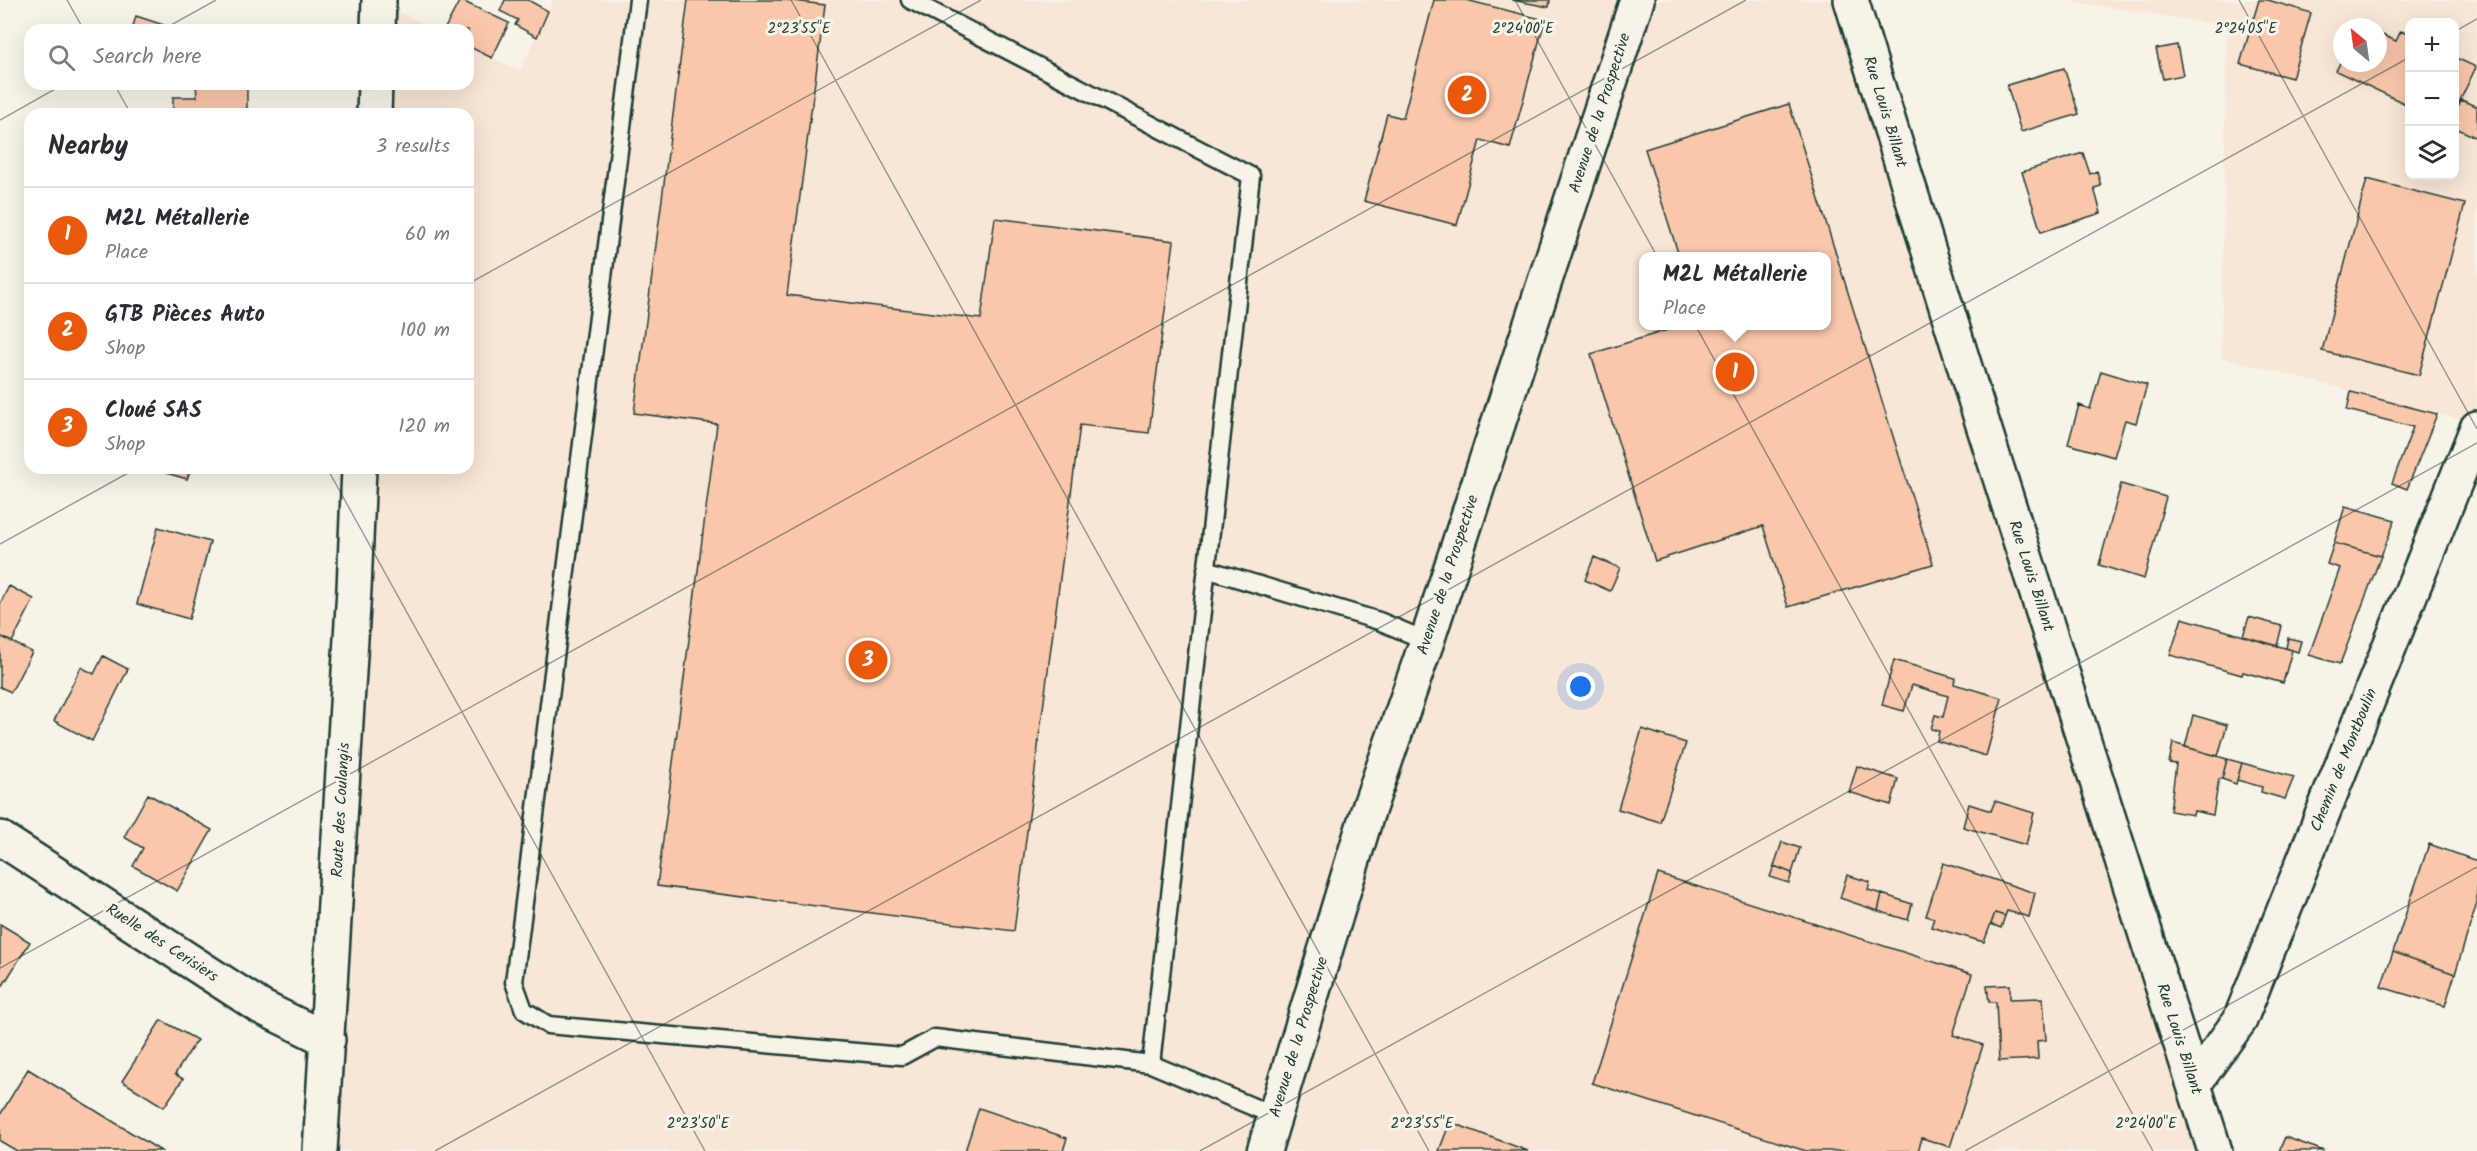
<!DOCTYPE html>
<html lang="en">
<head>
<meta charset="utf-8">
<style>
	:root { --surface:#fff; --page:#f2f2f3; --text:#2b2b33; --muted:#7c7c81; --line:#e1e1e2; --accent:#ea580c }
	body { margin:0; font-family:Kalam,sans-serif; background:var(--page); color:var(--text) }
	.controls { position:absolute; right:18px; top:18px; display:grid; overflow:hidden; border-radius:12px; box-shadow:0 6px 24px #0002 }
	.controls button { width:54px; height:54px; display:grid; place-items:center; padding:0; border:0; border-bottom:2px solid var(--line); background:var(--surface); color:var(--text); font:30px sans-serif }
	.compass { position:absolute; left:2333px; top:18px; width:54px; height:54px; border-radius:50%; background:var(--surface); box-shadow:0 6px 24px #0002; rotate:331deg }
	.you { position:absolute; left:1581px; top:687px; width:21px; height:21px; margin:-15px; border:4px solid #fff; border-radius:50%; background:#1a73e8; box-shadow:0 0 0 9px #1a73e833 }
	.badge { display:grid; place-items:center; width:39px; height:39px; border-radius:50%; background:var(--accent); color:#fff; font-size:20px; font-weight:700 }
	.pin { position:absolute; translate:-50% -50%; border:3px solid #fff; box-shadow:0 2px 6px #0006 }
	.popup { position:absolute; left:1639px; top:252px; width:192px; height:78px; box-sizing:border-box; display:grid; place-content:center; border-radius:12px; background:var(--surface); filter:drop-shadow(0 2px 4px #0005); font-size:20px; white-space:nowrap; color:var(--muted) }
	.popup b { font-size:22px; color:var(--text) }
	.popup::after { content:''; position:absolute; left:50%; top:100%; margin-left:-12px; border:12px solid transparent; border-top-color:var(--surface) }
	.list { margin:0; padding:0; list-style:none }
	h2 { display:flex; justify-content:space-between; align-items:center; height:78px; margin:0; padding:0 24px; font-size:26px }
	h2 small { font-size:20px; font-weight:400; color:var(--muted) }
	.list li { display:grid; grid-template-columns:39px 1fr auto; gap:18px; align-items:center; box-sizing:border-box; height:96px; padding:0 24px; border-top:2px solid var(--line) }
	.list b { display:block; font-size:22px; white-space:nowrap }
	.list p { margin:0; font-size:20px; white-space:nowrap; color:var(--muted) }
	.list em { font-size:20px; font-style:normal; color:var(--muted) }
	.icon { flex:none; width:33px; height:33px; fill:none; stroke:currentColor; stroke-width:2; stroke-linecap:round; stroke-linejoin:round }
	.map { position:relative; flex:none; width:2477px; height:1151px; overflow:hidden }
	.search { position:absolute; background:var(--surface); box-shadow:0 6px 24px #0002; left:24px; top:24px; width:450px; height:66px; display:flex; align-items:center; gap:15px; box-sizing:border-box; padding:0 21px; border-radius:18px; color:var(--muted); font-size:22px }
	.panel { position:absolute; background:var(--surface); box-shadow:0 6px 24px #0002; left:24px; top:108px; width:450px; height:366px; border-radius:18px }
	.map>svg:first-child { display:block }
	.built { fill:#f8e6d6; fill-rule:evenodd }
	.building { fill:#fac7ab; stroke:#1f3d34; stroke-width:1.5 }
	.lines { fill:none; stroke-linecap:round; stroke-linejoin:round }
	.service-casing { stroke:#1f3d34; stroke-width:21 }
	.minor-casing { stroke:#1f3d34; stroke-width:38 }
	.tertiary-casing { stroke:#1f3d34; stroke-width:38 }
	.secondary-casing { stroke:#1f3d34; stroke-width:38 }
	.service { stroke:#f7f3e8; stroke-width:16 }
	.minor { stroke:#f7f3e8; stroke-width:33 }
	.tertiary { stroke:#f7f3e8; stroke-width:33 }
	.secondary { stroke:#f7f3e8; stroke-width:33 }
	.ticks { fill:none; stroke:#1f3d34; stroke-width:1.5; stroke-opacity:0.45 }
	.labels { text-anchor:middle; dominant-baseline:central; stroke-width:6; stroke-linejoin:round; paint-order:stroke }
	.street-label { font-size:16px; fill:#1f3d34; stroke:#f7f3e8 }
	.ticks-label { font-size:15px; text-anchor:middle; fill:#1f3d34; stroke:#f7f3e8; stroke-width:6; stroke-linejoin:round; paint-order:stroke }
</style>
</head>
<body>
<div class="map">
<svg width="2477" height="1151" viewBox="0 0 2477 1151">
	<rect width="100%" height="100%" fill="#f7f3e8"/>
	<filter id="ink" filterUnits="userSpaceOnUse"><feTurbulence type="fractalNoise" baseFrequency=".0167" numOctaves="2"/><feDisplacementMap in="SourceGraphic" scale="12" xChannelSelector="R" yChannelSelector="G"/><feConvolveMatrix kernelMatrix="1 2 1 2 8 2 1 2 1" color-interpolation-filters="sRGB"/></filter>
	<g filter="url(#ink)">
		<path class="built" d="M553,0H1851L2214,1151H320L359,468H468V114H374L375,84H468V46L520,71ZM1644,256H1826V326H1644Z
			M2063,0H2477V424L2221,357L2227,26ZM2410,22H2454V176H2410ZM2342,27H2378V63H2342Z
			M379,2L436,30H378Z"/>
		<path class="building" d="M460,0L509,23L492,58L468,46V30H444Z
			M505,0H528L548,11L537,37L515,25L518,20L500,11Z
			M688,0H786L825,5L787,295L981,319L995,218L1174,241L1149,433L1080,425L1014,931L657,886L717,424L634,413Z
			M1434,0H1466L1545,20L1510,148L1480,140L1457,225L1364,201L1387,114L1403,118Z
			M1512,0H1550L1549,7Z
			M2259,0H2268L2311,13L2292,78L2240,64Z
			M136,16L173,28V30H132Z
			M2401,31L2410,35V106L2336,71L2342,59V63H2378V33L2396,41Z
			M2177,45L2183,75L2163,79L2156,49Z
			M2454,57L2476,67L2454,113Z
			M2064,68L2079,114L2021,132L2007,85Z
			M196,84H247V114H173V97H197Z
			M2462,100L2477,107V138L2454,127V113Z
			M1789,104L1933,564L1788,607L1763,526L1655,561L1591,354L1680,326H1826V256H1679L1645,149Z
			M2083,153L2090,174L2097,171L2101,186L2094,188L2101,213L2041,232L2022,172Z
			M2367,179L2465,204L2419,375L2322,351Z
			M2101,371L2147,385L2136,423L2125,420L2114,457L2068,444L2079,405L2090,409Z
			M2351,392L2437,414L2407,489L2392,483L2413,427L2347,410Z
			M149,468H191L187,479Z
			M2121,484L2166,497L2144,579L2099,565Z
			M2345,506L2395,520L2381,556L2334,543Z
			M158,527L210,542L189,619L137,604Z
			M2334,543L2381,556L2340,664L2309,655L2340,568L2327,564Z
			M1594,557L1620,568L1610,591L1585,580Z
			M9,586L34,599L12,642L0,636V604Z
			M2249,617L2282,626L2277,646L2243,636Z
			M2182,618L2292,650L2283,683L2243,672L2242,675L2170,655Z
			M0,636L32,652L11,692L0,687Z
			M2288,638L2301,641L2298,652L2286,648Z
			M103,656L128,669L92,741L54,721L81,667L94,674Z
			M1894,660L1955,678L1954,684L2002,698L1986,756L1937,741L1939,731L1931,729L1935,715L1943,717L1948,696L1912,685L1904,711L1882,705Z
			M2193,715L2227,725L2218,756L2185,747Z
			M1642,729L1686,743L1660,822L1618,809Z
			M2173,743L2227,759L2222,779H2219L2213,815L2194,811L2193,815L2170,811L2176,764L2169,763Z
			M2227,759L2242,763L2236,784L2222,779Z
			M2242,763L2294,777L2285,799L2261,792L2262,787L2237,780Z
			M1857,766L1898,779L1891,805L1849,792Z
			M148,794L212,830L177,891L133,866L143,848L124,837Z
			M1995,801L2034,813L2026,845L1963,827L1969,804L1991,811Z
			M1782,842L1800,848L1792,873L1774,866Z
			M2429,844L2477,861V903L2455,974L2393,952Z
			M1943,863L2035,893L2029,917L2007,911L2005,916L1995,913L1984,942L1931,927L1934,918L1926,916Z
			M1774,866L1792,873L1789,883L1770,877Z
			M1658,874L1972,974L1953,1035L1983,1045L1950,1147L1922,1138L1918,1151H1806L1592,1083Z
			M1847,875L1870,882L1868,890L1882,894L1878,911L1840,898Z
			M1882,894L1912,904L1908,920L1878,911Z
			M1995,913L2005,916L2001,928L1991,924Z
			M0,924L30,942L2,987L0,985Z
			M2393,952L2455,974L2445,1006L2381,987Z
			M2010,985V999L2043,998L2046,1040L2037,1041L2038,1059L1999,1061L1996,1002H1989L1987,986Z
			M161,1020L197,1040L175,1074L183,1079L164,1107L122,1081Z
			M28,1069L161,1151H17L0,1141V1115Z
			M979,1108L1067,1138L1063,1151H965Z
			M1450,1122L1528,1151H1439Z
			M2285,1137L2324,1151H2279Z"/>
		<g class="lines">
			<g class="service-casing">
				<path id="service" d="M638,0L514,982L524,1010L548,1025L902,1056L935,1038L1151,1064L1275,1116
					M910,0L1251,176L1151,1064
					M1206,569L1379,621L1427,641"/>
			</g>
			<g class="minor-casing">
				<path id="minor" d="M378,30L379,0
					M374,114L375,84
					M0,838L261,1007L328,1040
					M2194,1084L2240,1020L2477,428
					M320,1151L354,589L359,468"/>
			</g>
			<g class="tertiary-casing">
				<path id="tertiary" d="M1851,0L1971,387L2215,1151"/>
			</g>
			<g class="secondary-casing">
				<path id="secondary" d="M1264,1151L1367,814L1427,641L1637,0"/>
			</g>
			<use href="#service" class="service"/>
			<use href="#minor" class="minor"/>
			<use href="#tertiary" class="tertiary"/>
			<use href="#secondary" class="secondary"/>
		</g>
	</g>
	<path class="ticks" d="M67,0L84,30M791,0L1429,1151M1515,0L2153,1151M2239,0L2477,429M162,30L216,0M2454,32L2477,19M114,84L131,114M0,120L64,84M468,284L981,0M327,468L705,1151M0,544L137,468M0,968L1746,0M435,1151L2410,57M1200,1151L2477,443M1965,1151L2477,867"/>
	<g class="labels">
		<g class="street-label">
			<text transform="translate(1885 112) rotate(73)">Rue Louis Billant</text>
			<text transform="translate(1600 113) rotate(-72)">Avenue de la Prospective</text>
			<text transform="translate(1448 575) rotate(-72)">Avenue de la Prospective</text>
			<text transform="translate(2031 576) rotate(72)">Rue Louis Billant</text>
			<text transform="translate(2344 760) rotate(-68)">Chemin de Montboulin</text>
			<text transform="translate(341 810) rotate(-87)">Route des Coulangis</text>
			<text transform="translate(162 943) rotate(33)">Ruelle des Cerisiers</text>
			<text transform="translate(1299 1037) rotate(-73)">Avenue de la Prospective</text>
			<text transform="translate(2179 1039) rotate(72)">Rue Louis Billant</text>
		</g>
	</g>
	<g class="ticks-label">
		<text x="799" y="33">2°23'55"E</text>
		<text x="1523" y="33">2°24'00"E</text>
		<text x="2246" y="33">2°24'05"E</text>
		<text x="698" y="1128">2°23'50"E</text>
		<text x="1422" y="1128">2°23'55"E</text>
		<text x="2146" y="1128">2°24'00"E</text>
	</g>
</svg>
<div class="controls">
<button>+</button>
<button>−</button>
<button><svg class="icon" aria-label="layers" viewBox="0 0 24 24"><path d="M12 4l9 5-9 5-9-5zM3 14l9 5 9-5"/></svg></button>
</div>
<svg class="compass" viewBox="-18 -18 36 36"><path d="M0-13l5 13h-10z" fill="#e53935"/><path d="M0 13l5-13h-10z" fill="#7c7c81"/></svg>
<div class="you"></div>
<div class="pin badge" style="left:1735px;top:372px">1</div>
<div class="popup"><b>M2L Métallerie</b>Place</div>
<div class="pin badge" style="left:1467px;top:95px">2</div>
<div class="pin badge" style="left:868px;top:660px">3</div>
<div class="search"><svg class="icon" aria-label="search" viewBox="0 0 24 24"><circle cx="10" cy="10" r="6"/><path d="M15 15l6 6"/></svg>Search here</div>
<section class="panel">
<h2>Nearby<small>3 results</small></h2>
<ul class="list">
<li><span class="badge">1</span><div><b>M2L Métallerie</b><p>Place</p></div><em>60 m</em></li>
<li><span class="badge">2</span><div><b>GTB Pièces Auto</b><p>Shop</p></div><em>100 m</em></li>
<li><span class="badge">3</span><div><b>Cloué SAS</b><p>Shop</p></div><em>120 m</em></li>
</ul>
</section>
</div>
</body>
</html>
